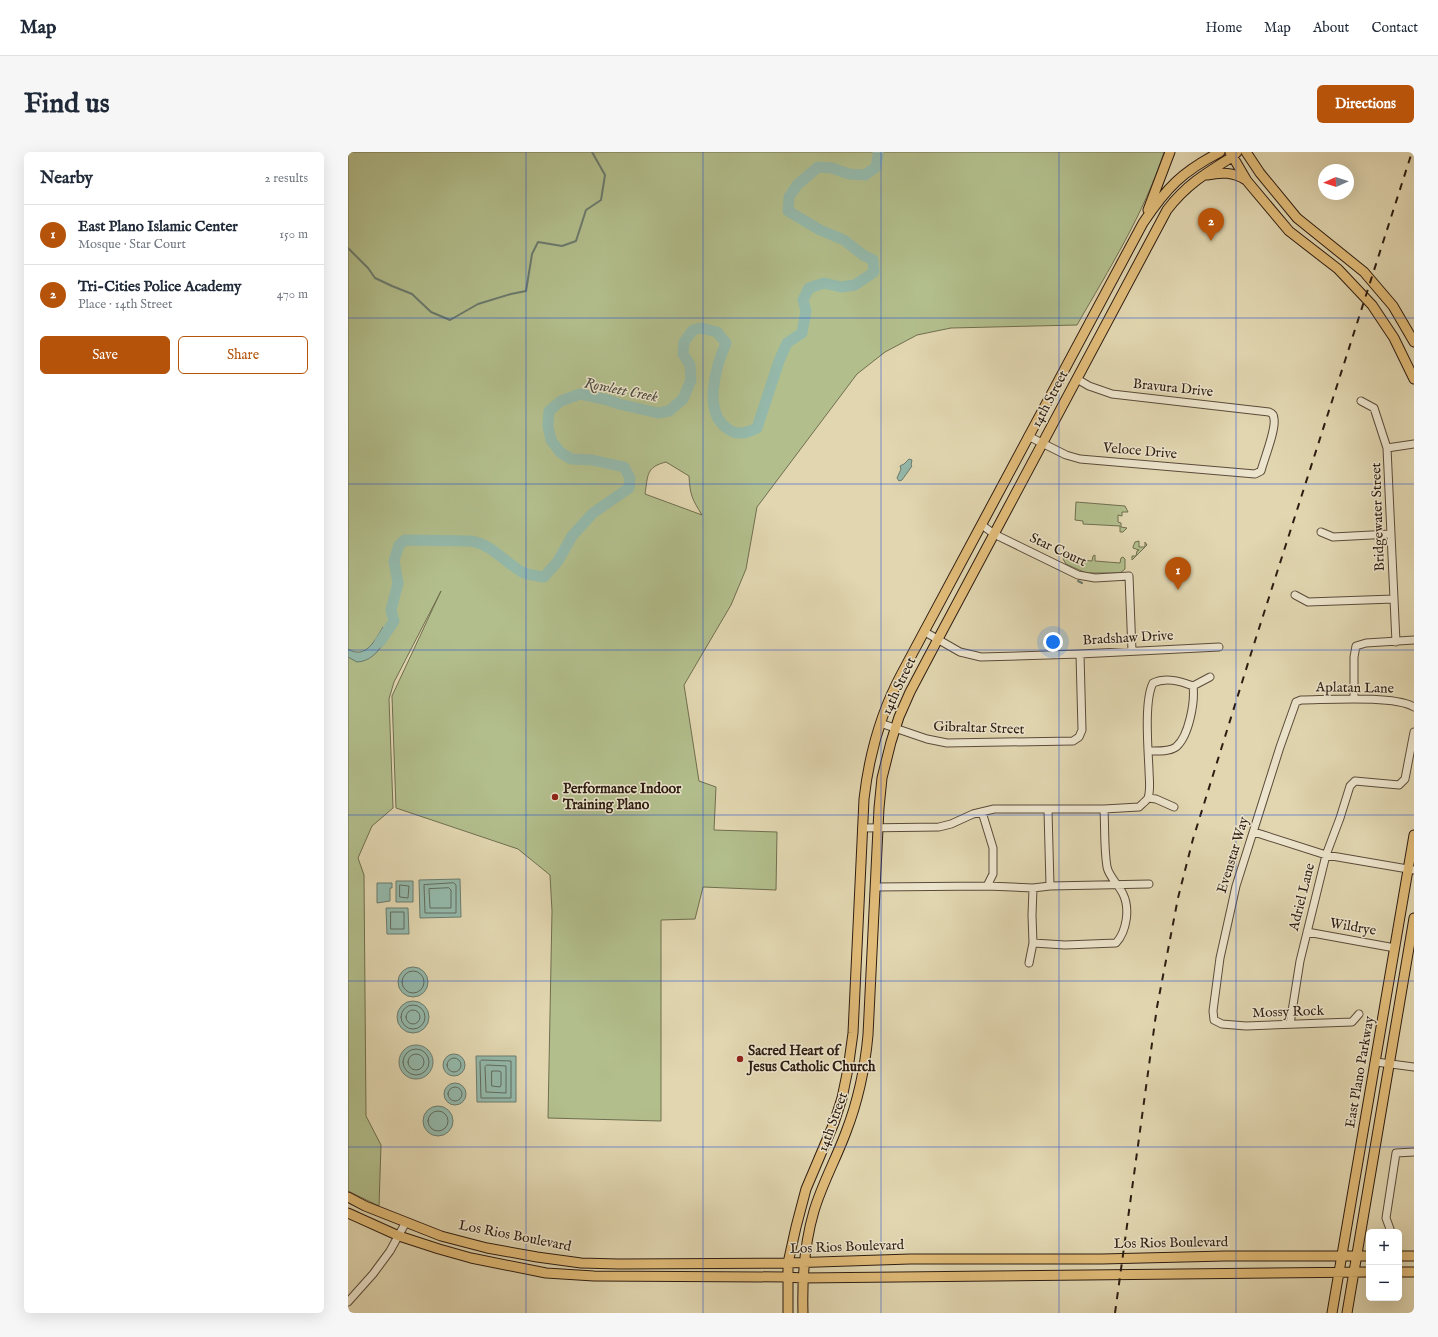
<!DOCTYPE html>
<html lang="en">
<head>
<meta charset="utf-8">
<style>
	:root { --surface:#fff; --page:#f6f6f7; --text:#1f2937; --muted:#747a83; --line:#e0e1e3; --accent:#b45309 }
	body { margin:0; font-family:"IM FELL English",serif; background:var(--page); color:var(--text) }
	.controls { position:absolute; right:12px; bottom:12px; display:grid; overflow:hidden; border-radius:6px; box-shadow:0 4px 16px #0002 }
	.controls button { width:36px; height:36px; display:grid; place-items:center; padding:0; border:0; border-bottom:1px solid var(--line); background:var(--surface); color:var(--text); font:20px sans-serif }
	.compass { position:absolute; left:970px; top:12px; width:36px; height:36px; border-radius:50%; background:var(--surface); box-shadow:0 4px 16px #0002; rotate:267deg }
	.you { position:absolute; left:705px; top:490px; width:14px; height:14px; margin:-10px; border:3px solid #fff; border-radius:50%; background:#1a73e8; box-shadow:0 0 0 6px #1a73e833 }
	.badge { display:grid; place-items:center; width:26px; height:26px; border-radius:50%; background:var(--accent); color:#fff; font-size:13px; font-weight:700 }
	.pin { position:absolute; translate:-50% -33px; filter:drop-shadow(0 1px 2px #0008) }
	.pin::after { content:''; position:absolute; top:21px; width:14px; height:12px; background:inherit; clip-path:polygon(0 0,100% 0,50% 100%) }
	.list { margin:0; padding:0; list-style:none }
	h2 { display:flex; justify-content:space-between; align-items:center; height:52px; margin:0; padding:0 16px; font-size:17px }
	h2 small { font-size:13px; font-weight:400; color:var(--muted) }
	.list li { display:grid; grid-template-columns:26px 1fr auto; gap:12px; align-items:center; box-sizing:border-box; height:60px; padding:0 16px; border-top:1px solid var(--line) }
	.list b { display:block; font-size:15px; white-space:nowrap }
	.list p { margin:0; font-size:13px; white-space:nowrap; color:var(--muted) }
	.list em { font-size:13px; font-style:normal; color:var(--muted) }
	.actions { display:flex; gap:8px; padding:12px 16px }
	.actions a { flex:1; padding:9px 0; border:1px solid var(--accent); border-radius:6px; text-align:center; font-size:14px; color:var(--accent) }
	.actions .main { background:var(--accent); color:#fff }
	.map { position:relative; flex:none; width:1066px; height:1161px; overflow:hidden; border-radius:6px }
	header { display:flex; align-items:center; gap:24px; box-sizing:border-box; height:56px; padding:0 20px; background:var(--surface); border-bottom:1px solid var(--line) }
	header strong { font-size:19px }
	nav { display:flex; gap:22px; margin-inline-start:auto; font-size:14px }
	.intro { display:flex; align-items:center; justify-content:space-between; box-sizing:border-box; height:96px; padding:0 24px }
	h1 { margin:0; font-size:28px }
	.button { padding:10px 18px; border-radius:6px; background:var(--accent); color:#fff; font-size:14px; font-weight:700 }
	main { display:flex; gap:24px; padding:0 24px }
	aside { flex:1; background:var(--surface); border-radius:6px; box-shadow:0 4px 16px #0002 }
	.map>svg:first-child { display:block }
	.green { fill:#b2be8c; stroke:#706e4f; fill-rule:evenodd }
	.water { fill:#94b9ab; stroke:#6b7b6e }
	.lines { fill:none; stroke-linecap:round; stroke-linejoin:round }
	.shore { stroke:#606b5e; stroke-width:1 }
	.stream { stroke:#6b7b6e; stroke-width:2 }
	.river { stroke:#94b9ab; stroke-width:11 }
	.minor-casing { stroke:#5a4b3a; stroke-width:9 }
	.major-casing { stroke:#2d1d12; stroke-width:11 }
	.minor { stroke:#ece4cc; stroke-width:7 }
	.major { stroke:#e0bb78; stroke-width:9 }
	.rail { stroke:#2d1d12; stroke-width:2; stroke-dasharray:7 7; stroke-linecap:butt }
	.grid { fill:none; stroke:#1d4ed8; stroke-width:1; stroke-opacity:0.55 }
	.poi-dot { fill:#8f2418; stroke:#ece4cc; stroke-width:1.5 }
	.labels { text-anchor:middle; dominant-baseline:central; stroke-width:3; stroke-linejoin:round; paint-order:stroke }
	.street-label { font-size:14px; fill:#2d1d12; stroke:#ece4cc }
	.poi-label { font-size:14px; font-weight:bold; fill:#2d1d12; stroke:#ece4cc; text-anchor:start }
	.water-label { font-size:15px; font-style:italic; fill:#4c4c40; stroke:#ece4cc }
</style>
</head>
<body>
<header>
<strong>Map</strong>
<nav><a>Home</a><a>Map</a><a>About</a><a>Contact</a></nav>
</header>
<div class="intro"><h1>Find us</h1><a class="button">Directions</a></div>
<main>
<aside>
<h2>Nearby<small>2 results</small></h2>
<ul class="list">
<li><span class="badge">1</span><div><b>East Plano Islamic Center</b><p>Mosque · Star Court</p></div><em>150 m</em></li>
<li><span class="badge">2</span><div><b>Tri-Cities Police Academy</b><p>Place · 14th Street</p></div><em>470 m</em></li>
</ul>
<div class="actions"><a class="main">Save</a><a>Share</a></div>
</aside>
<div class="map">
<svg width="1066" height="1161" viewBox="0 0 1066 1161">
	<rect width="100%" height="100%" fill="#e1d6b0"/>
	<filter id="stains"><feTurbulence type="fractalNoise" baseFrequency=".005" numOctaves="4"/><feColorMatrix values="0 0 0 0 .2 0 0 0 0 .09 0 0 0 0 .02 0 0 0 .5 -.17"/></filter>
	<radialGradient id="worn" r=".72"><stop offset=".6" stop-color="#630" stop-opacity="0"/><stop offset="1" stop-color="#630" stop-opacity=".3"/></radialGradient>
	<path class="green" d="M0,0H816C796,62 761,117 729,173L603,176L569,183L537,200L509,222L409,355L398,417L383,453L336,533L351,629L368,635L366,678L429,680L428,738L355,735L347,767L313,768V969L200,966L204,759L202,723L170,697L48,656L44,544L93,439L46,530L41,547L45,656L24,674L10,706L16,723L18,964L33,993L31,1054L0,1039ZM318,310L341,324C342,343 344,347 354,363L297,342C300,323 298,315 318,310Z
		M728,350L777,354L780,360H774V364L770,363V370L773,371V375L779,376L775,380H772V374L735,372V369L727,368Z
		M791,389V395H797V390L799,393L784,408V404H788L789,399L791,398L785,396V395L787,390Z
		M718,400H720L724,402V407L744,409L745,404L747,403V409L772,411L773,406L775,405L777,407V417L772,421H738L718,412L715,407Z"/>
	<path class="water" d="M561,307L564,308L563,313L564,314L554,328L551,329L549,326L553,317L552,314L556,312Z
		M35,475L42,481C34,494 26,509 9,510L0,505V497C18,508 27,488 35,475Z
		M112,727L113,765L72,766L71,728Z
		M48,729H65V750H48Z
		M29,731H44V736H42V749L29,751Z
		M38,756H60L61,782H39Z
		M50 830a15 15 0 1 1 30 0a15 15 0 1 1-30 0Z
		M49 865a16 16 0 1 1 32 0a16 16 0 1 1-32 0Z
		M51 910a17 17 0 1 1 34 0a17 17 0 1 1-34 0Z
		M95 913a11 11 0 1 1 22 0a11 11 0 1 1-22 0Z
		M128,904H168V950H129Z
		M96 942a11 11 0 1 1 22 0a11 11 0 1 1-22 0Z
		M75 969a15 15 0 1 1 30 0a15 15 0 1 1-30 0Z"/>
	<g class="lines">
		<path class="shore" d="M106,731L108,733V761H77L76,733Z
			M52,733L61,734L60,746L52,745Z
			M101,736L103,738V756H82L81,737Z
			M43,760H56V777H43Z
			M54 830a11 11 0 1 1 22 0a11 11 0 1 1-22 0Z
			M53 865a12 12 0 1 1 24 0a12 12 0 1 1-24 0Z
			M58 865a7 7 0 1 1 14 0a7 7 0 1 1-14 0Z
			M55 910a13 13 0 1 1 26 0a13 13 0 1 1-26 0Z
			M60 910a8 8 0 1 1 16 0a8 8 0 1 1-16 0Z
			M99 913a7 7 0 1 1 14 0a7 7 0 1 1-14 0Z
			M134,908L163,909V946H133L132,910Z
			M139,913L158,914V941L138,940L137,915Z
			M144,919H151L153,920V933L152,935L144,934Z
			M100 942a7 7 0 1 1 14 0a7 7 0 1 1-14 0Z
			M80 969a10 10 0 1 1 20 0a10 10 0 1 1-20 0Z"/>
		<path class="stream" d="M0,96L20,116L27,126L44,134L64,142L83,160L102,168L130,152L163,142L178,139L184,102L190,90L214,94L228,89L238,58L253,48L257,23L244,0
			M730,429L734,431"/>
		<path class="river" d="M32,490L46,469L43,458L50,431L46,409L51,393L57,388L123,389C145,393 155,409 174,420C180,423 189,424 196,425L210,409L224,384L245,361L281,336L282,326L276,315L244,308L223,307L212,300L203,288L200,274L201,259L213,249L232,242L260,248L271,252L310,261L321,259L335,247L343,228L342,213L335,202L336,190L345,178L353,176L369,180L378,191C368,214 354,260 380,277C389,284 399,281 409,276L431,209L439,191L454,181L458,159L455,148L461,136L476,131L493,135L507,133L526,120L525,108L515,103L496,88L472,78L440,59L441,45L449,33L470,15L484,16L501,22L517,23L528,15L530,3V0"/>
		<g class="minor-casing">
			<path id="minor" d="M1013,249L1026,256L1039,296L1048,490
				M680,284L718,303L732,307L907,322L913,319C916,307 928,278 926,267C926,263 924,261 921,260L764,242L741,234L729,227
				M1039,296L1066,292
				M634,373L646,382L730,423L747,426L781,424L784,499
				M973,380L985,385L1043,382
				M947,443L960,450L1046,447
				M577,480L612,500L633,505L732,502L871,495
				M845,534L862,525
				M1006,547V505L1008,494L1018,491L1066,488
				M532,571L579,587L599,591L725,589L731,585L734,578L732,502
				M800,646L808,647L826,655
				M700,658L702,734
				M634,660L645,696V722L639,734
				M514,676L591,675L603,672L625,662L646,657H756L791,655C794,652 798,649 800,646C803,637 801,626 801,618C800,596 796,548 805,531C818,525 832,529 845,534C847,550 841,584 828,595C821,600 808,599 800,599
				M906,680L978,703L1066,718
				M527,735L639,734L685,736L702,734L801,732
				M959,780L1047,796
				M685,791L717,793L768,791C779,779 782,756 775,742C771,733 761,725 759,715C756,697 757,676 756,657
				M681,811L685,791L684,763L685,736
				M1011,862L1004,870L898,874L874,872L866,868L865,859L872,806L888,734L932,595L948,550L953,548C978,548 1046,543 1066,555
				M942,872L952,809L978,703L992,666L1002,634L1007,629L1051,633L1057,627L1066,580
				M1028,910L1066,915
				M1042,1077L1038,1066L1048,1001L1066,1000
				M0,1150L25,1122L42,1099L58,1070"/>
		</g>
		<g class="major-casing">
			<path id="major" d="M882,0L899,29L941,79L990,117L1024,153L1046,186L1066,227
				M898,0L912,21L949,66L1016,120L1045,154L1066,190
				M859,23C874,20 885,20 898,28
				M800,58L822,0
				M0,1045L17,1054L93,1084L139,1096L189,1105L233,1111L271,1112L440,1111L562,1107H754L877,1104H1021
				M0,1061L51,1084L91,1097L123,1106L198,1121L246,1124L439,1125L454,1126L1021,1120
				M1051,1104H1066
				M1051,1120H1066
				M440,1161V1111L448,1075L458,1037L486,971L494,946L500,917L505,881L516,647C521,603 533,560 554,521L795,71C819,35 834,20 872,0
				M455,1161C454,1126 456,1093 466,1059C474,1032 488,1007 498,980C510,949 517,916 520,883L531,656L534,626L543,590L551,565L562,540L590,487L819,58C838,33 858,21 884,5L889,0
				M984,1161L1066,683
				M999,1161L1066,766"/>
		</g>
		<use href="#minor" class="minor"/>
		<use href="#major" class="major"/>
		<path class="rail" d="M767,1161L809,855L830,746L845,687L906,492L1064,0"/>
	</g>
	<path class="grid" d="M178,0V1161M355,0V1161M533,0V1161M711,0V1161M888,0V1161M0,166H1066M0,332H1066M0,498H1066M0,663H1066M0,829H1066M0,995H1066"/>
	<g class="poi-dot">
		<circle cx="207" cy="645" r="4"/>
		<circle cx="392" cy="907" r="4"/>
	</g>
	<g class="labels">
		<g class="street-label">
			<text transform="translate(825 236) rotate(6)">Bravura Drive</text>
			<text transform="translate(702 247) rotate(-62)">14th Street</text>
			<text transform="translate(792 299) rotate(5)">Veloce Drive</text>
			<text transform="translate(1030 365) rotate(-92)">Bridgewater Street</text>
			<text transform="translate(710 398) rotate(25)">Star Court</text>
			<text transform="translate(780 486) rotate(-3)">Bradshaw Drive</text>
			<text transform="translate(551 534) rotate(-65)">14th Street</text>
			<text transform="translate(1007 536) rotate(1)">Aplatan Lane</text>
			<text transform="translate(631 576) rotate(2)">Gibraltar Street</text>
			<text transform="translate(885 703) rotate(-73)">Evenstar Way</text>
			<text transform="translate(954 745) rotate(-76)">Adriel Lane</text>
			<text transform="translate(1005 775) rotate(10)">Wildrye</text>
			<text transform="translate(940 860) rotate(-2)">Mossy Rock</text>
			<text transform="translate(1012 920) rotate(-80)">East Plano Parkway</text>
			<text transform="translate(485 970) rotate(-70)">14th Street</text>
			<text transform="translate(167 1084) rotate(11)">Los Rios Boulevard</text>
			<text transform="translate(823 1091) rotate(-1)">Los Rios Boulevard</text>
			<text transform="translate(499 1095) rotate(-2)">Los Rios Boulevard</text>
		</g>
		<g class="poi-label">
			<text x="215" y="637">Performance Indoor<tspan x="215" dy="16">Training Plano</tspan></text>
			<text x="400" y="899">Sacred Heart of<tspan x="400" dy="16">Jesus Catholic Church</tspan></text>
		</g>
		<g class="water-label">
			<text transform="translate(273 238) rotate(11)">Rowlett Creek</text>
		</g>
	</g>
	<rect width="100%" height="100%" filter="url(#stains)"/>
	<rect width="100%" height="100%" fill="url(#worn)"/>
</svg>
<div class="controls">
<button>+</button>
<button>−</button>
</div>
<svg class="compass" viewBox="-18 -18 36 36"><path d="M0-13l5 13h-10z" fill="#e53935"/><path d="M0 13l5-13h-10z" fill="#747a83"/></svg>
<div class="you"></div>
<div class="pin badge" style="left:830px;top:438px">1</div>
<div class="pin badge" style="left:863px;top:89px">2</div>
</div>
</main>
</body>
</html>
